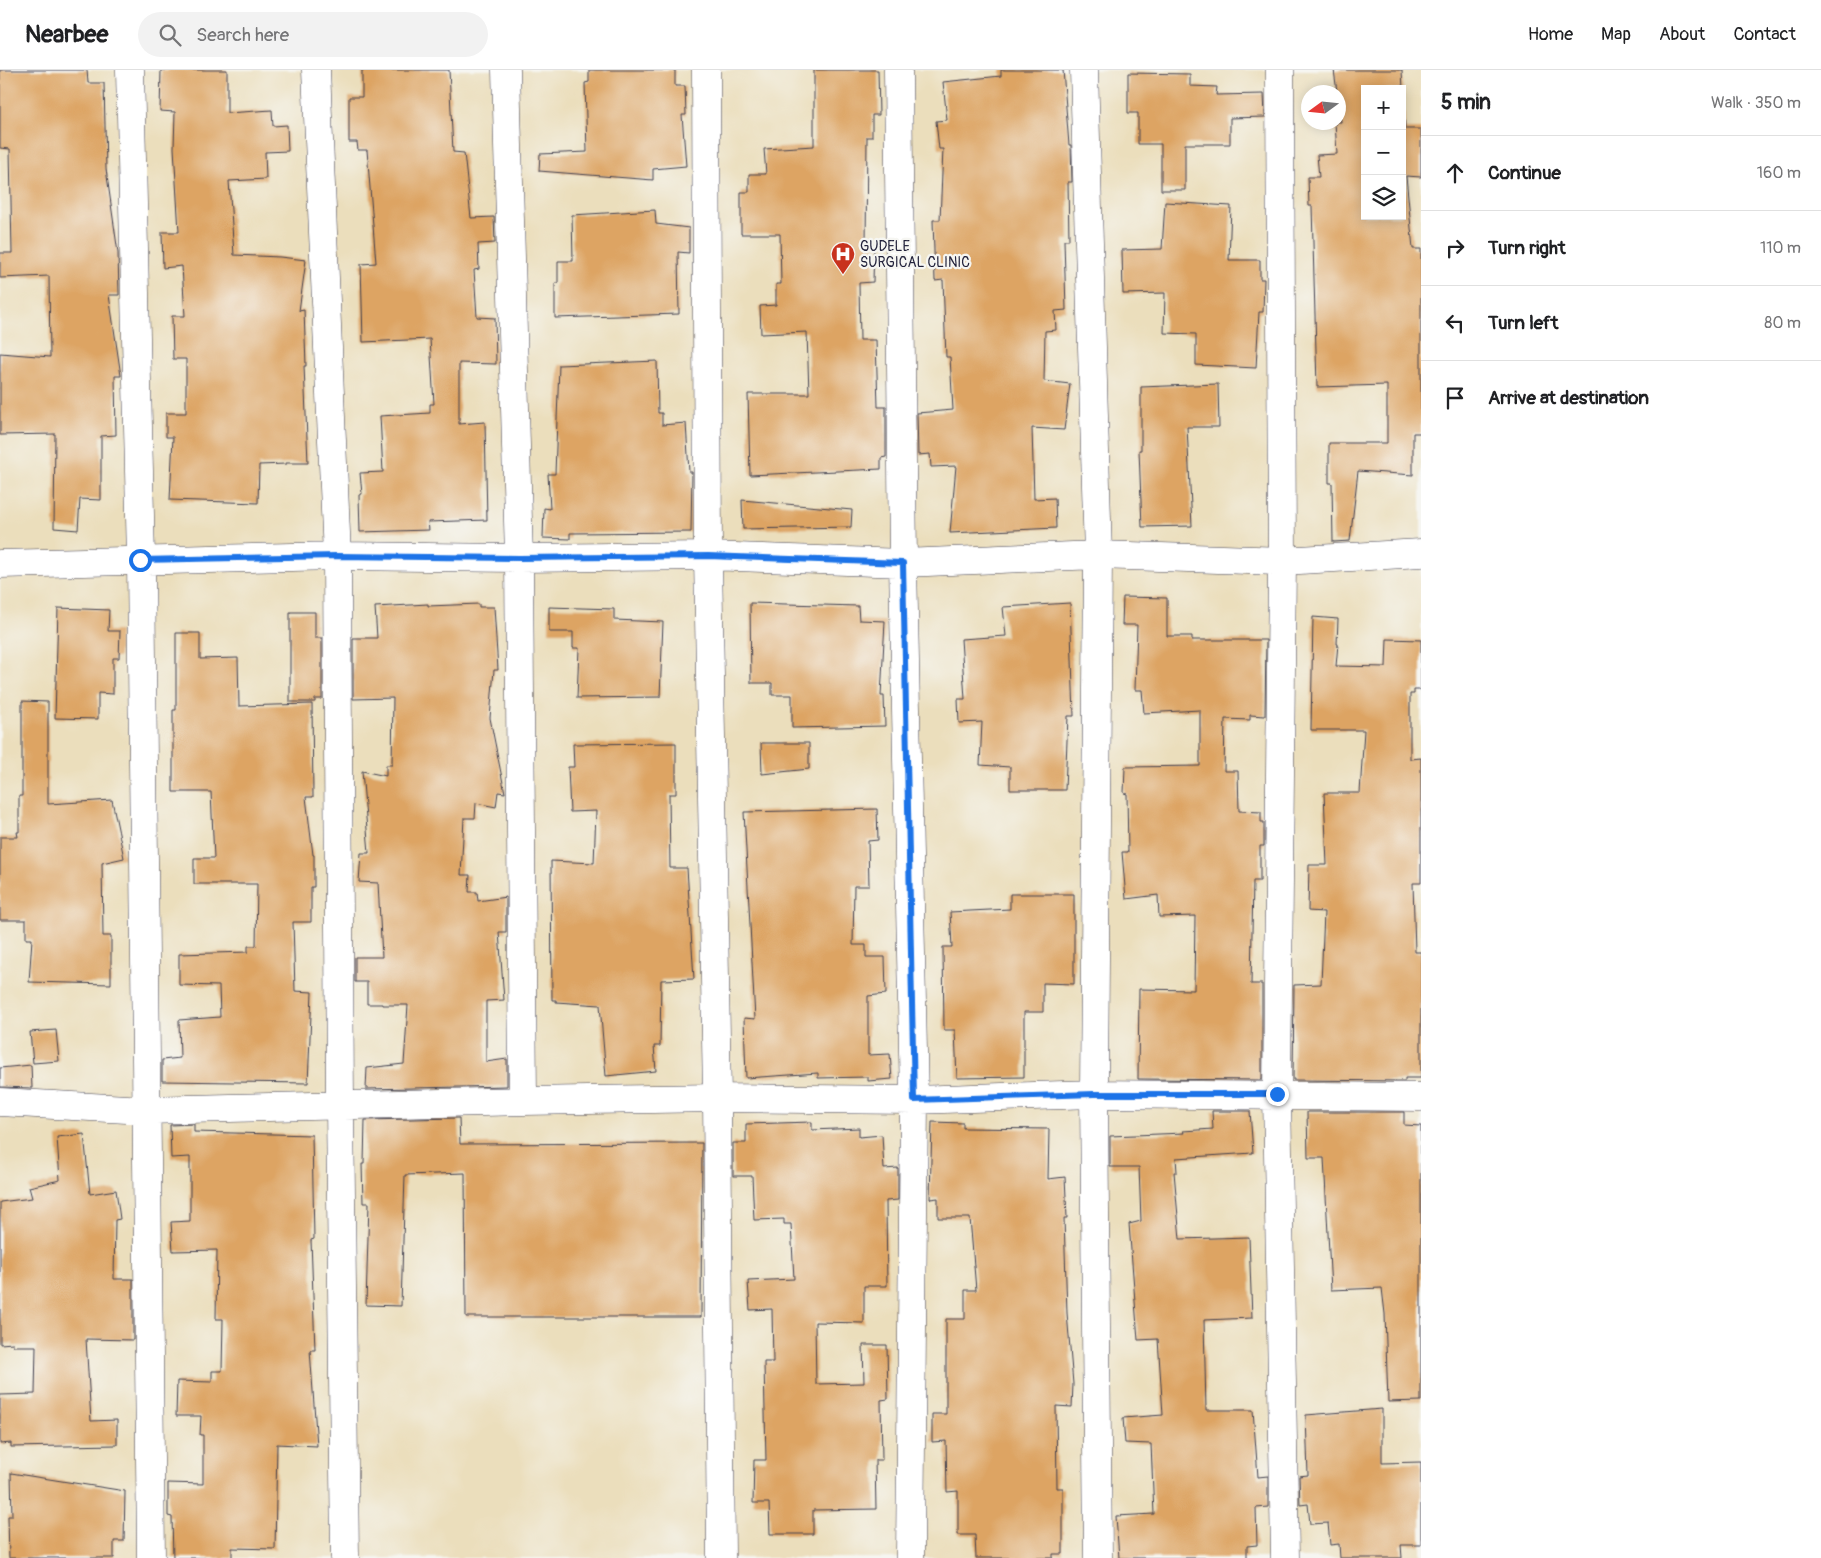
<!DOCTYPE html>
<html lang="en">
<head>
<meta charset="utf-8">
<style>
	:root { --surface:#fff; --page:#f2f2f2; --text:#202124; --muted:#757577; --line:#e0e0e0 }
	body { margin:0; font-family:Pangolin,sans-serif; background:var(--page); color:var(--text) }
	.controls { position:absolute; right:15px; top:15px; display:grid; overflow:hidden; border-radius:0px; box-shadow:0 2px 12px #0003 }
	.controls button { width:45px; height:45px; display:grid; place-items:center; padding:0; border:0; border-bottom:1px solid var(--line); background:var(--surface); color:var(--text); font:25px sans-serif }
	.compass { position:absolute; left:1301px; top:15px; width:45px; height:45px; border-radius:50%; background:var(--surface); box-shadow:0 2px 12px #0003; rotate:255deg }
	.stop { position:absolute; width:15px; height:15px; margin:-11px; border:4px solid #1a73e8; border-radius:50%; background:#fff }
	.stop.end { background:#1a73e8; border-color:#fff; box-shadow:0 1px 5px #0008 }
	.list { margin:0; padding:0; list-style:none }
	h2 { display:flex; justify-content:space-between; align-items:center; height:65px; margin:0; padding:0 20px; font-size:21px }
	h2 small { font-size:16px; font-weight:400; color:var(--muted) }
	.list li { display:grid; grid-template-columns:32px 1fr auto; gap:15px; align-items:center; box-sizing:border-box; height:75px; padding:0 20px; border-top:1px solid var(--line) }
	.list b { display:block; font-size:19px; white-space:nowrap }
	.list em { font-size:16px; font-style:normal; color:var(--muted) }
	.icon { flex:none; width:28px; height:28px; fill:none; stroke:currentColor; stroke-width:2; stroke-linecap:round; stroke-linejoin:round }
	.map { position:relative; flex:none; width:1421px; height:1488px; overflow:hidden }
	header { display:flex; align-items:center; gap:30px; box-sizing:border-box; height:70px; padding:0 25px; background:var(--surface); border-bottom:1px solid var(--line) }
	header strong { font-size:24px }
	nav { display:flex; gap:28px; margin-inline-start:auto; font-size:18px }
	.search { width:350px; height:45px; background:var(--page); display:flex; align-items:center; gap:12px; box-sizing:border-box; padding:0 18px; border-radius:28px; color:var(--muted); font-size:19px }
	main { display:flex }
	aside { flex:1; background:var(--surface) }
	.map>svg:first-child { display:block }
	.building { fill:#dda463; fill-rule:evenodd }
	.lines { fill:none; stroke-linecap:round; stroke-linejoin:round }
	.minor-casing { stroke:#403e4e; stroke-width:29 }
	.minor { stroke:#fff; stroke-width:28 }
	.route { stroke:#1a73e8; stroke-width:6 }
	.labels { text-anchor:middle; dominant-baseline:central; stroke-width:4.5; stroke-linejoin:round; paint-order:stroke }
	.poi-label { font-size:14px; fill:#22223b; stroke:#f6f6f2; text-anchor:start }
</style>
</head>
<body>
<header>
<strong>Nearbee</strong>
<div class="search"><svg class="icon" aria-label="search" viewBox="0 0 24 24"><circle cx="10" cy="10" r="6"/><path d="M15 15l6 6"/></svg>Search here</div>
<nav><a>Home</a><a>Map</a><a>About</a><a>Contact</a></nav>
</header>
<main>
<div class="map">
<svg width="1421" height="1488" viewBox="0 0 1421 1488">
	<rect width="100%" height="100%" fill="#f6f6f2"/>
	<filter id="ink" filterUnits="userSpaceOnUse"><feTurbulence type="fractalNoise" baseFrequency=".02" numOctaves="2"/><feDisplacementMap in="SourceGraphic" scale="10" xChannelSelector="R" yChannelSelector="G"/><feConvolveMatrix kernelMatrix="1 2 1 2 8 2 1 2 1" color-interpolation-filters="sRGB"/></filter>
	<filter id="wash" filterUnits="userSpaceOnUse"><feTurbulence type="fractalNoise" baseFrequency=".0096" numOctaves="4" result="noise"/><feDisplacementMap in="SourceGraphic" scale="20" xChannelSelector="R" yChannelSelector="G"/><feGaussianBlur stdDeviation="1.12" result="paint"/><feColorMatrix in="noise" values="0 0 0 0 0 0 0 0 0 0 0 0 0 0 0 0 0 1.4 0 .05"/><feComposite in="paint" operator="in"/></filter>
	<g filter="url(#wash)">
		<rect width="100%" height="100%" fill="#ebdebc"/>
		<g id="blocks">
			<path class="building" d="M0,0H87L88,13H104L106,99L118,183L119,225H109L121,306H115L116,365L101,366V430L80,429L78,460L54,458L55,364L0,365V283L50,287L49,206L0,208V183H12L10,79L0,78Z
				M161,0H227V43L272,40L273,56L287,55L288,81L265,82L266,109L229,111L234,185L280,187L306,190L299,241L304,240L306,296H304L308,393H286V394L259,395L258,433L170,430L173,367H166V343H186V289H173L172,246H185L182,196L163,198L162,162H179L174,78L175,42L160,41Z
				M362,0H449L453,82L464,83L471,148L494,147L495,173L478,174L479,199L474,200L477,247L495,248L496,294L459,293V354L485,352L487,450L428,452L429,460L360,462L359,425L362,424L360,403L383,402L380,346L430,343V334H434L430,269L363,272L361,194L376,193L367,80H358L357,72H349V27H362Z
				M589,0H675V16H685L686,45H682L686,96L653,99V110L539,101L540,84L587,82L585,13L589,12Z
				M814,0H878L879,45H872V67H867L866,175H874L873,212L859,213L860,270H876L878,337H886V387L881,388V399L750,405L748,324H809L807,262L761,264L760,236L776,235V214H781L780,164H741V122H749V104H766L764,79L814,76Z
				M1001,0H1063L1069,75H1071L1072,112H1068L1069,170H1064L1066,240L1055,241L1056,260L1045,261L1044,311L1070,314L1064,360L1032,358L1034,429L1055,428L1056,458L950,463L956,396L931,397L930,384L918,385L917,343L953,340L950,287H946L943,210L935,211L933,150H940L943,79H939L936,51L947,50L943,12L1001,6Z
				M1334,0H1402L1405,59H1421V107L1406,106L1413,179H1421V363H1413V405L1358,401L1350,471L1333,472L1332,413H1329V373H1387V315L1317,317L1312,136H1309L1308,107H1319L1317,85L1337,84L1335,52H1341L1338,22H1337ZM1365,19H1402V146H1365Z
				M1128,3L1190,4V16L1217,17L1216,25L1264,24L1265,47L1230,48V74H1185V120H1161V74H1138V43H1128Z
				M1165,132L1231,136L1229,190H1260V209H1264L1263,242H1259L1256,298L1196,295V264L1164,263L1165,223L1123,224L1122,180L1162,179Z
				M655,140L656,154L689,158V183L678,182L679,244L555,248V213H558V191H573L572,145Z
				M657,291L658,343H662V355L686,353L689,402H692L691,462L570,463V469L543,468L544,438L550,439L548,404H555L559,295Z
				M1218,314L1219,357H1187L1192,456L1142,457L1139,380H1141V317Z
				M742,430L852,440L851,457L743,459Z
				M1123,527L1167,528V566H1192V570H1266L1265,646L1250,645V650L1225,649L1224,701H1238L1239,741L1261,742V752H1264V776H1260V811H1253L1251,914H1262V1010L1138,1009L1139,919L1194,920L1195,846L1159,847L1158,825L1126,829L1122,782H1128L1127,724L1124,723L1125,697L1200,696V640L1144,643L1142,620H1135L1137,555H1122Z
				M750,533L858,536L859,550L885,551L881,626H884L885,656L792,658V625H772V613H751Z
				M1070,533L1074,646H1068L1065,720H1010V697L980,695L982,652L959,653L958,629H965L961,569L1006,566L1003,537Z
				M428,534V536L479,534V537H494L498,600H494L490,648L505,723L498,722L496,737L476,733L475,748H464L461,805H470L469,822H477L478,831L506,827V862H499L504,930L486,931V992L507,989V1016L366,1019L367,998L404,994L408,935H382V934H367V912H355V887H382L378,813L359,812L361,783H369L362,701L386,706V695H392L393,628L353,629V568H377L375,537Z
				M549,537L614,539V550L663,552L660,627L577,628L579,578H573V562H549Z
				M58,538L109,540L108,561H120L119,588H113V624L98,623V649L55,648Z
				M290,542H315V568H322V629H315V632H290Z
				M1313,547L1338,549L1337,574H1338L1336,596L1386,597L1387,569L1421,570V620H1414V624H1410V689L1421,688V813H1413L1415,882H1421V1008H1405V1011L1293,1010L1294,915L1321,914L1324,842L1308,841L1309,795H1327L1324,723H1360L1364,660H1311Z
				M176,563H200V589L238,588L239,636L312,634L313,727H306L313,785H314V817H311V852H293L295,921L312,922L308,1013L162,1011V990L180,988L179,950L220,947L219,916L179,915V884L248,882V876H256L257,814H194V788H214L211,722H173V640H176Z
				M22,631L48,632V734L112,730L124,788L102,793L103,866H111V914L29,912L32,869H26V850H0V767H18L17,762H19V726H22Z
				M676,673V724H669L670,798H687L694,909L661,910L660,976H654L656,1001L606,1006L600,935L556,932V930H552L551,791L594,793L596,741L570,742L568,697H574L573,674Z
				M761,673H809V699L762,704Z
				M877,739L878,770L868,771L869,816H854L853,875H866V887H885L886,924L868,926V985L890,984L892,1009L868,1011V1007L818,1008V1003L746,1008L744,948L755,949L744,742Z
				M1010,824H1074V914L1043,913V942H1024V1007L957,1008L955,960H944L943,877H952L950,842L1010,839Z
				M56,960L59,991L33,993L30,962Z
				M31,995L32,1018L0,1017V998Z
				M1212,1041H1250L1253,1083L1176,1088L1177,1102H1174L1180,1169L1249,1167L1252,1248L1204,1250L1206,1340H1253L1258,1407L1268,1406V1437L1256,1438L1257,1475L1247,1476V1488H1119L1116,1446L1154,1444L1151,1374L1125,1373L1123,1348L1163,1345L1158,1269L1138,1270L1129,1154L1141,1151L1139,1097H1110V1066L1184,1063L1183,1061L1213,1059Z
				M1307,1042H1404V1055L1421,1056V1331L1388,1332L1385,1244L1382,1218L1331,1220L1324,1088H1308Z
				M459,1048L460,1074L702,1073L701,1247H466L465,1103L405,1105L401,1236L366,1235L369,1133H363L362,1094H364L365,1050Z
				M812,1052V1060L859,1058V1067L882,1065L884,1099L898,1098V1130L886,1131L887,1216H864V1253L815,1252L816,1314L864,1313L863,1275H887L888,1329L881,1330L882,1390H875L876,1439L813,1440V1464H770L769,1433H753L754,1390H766L764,1292H773L772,1239L750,1240L748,1211L794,1209L791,1154H784V1149L754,1150L752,1106H733V1073H746V1054Z
				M932,1052L963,1053V1058L1049,1059L1048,1109L1065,1107L1067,1148H1064L1067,1243L1073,1314L1072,1337L1056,1336L1057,1418H1063V1484H1053V1488H976L975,1465H958V1421L947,1422L946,1371L932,1372V1344H946V1249H965V1220H976L970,1148H938V1128L930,1129Z
				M194,1054V1062L312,1065L314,1169L311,1170L315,1280H310L317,1376L277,1374L275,1479L232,1478V1488H173L172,1447L168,1446V1413L203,1414V1365H200L201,1346H176L177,1311L212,1312V1301H222L223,1249H216L217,1180L173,1181L171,1152L190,1151V1087L171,1088L170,1055Z
				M84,1064L90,1124L116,1120L120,1149L115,1150L114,1209H133V1270L86,1269L91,1351L117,1350V1375L11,1377V1373L0,1374V1325L35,1324L36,1276H13V1273L0,1274V1132L32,1128L29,1117L60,1110L57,1067Z
				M1382,1339V1393L1421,1392V1475H1401L1402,1488H1340L1339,1474L1330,1475L1328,1453L1310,1454L1308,1434L1300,1435L1299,1406L1308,1405L1306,1345Z
				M11,1403L125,1421L124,1471H114V1488H9L8,1446H12Z"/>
		</g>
	</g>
	<g filter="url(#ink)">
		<use href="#blocks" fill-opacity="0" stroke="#403e4e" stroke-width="1"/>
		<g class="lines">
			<g class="minor-casing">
				<path id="minor" d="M130,0L141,490L151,1488
					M316,0L337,486L340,1036L345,1488
					M506,0L519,488L523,1031
					M706,0L708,486L717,1028L721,1488
					M898,0L903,493L914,1030L910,1488
					M1084,0L1098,485L1094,1024L1098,1488
					M1280,0L1282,491L1277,1024L1285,1488
					M0,494L337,486L519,488L708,486L903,493L1098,485L1282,491L1421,483
					M0,1032L145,1040L523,1031L717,1028L914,1030L1094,1024L1421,1027"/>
			</g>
			<use href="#minor" class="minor"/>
		</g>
	</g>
	<g class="lines" filter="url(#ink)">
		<path class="route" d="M140,490L337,486L519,488L708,486L903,493L914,1030L1094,1024H1277"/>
	</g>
	<defs>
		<g id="hospital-pin" transform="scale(1.25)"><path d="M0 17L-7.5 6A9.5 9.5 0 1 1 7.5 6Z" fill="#c8321e" stroke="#f6f6f2"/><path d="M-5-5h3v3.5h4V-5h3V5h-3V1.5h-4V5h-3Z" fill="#fff"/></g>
	</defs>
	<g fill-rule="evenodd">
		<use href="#hospital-pin" x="843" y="184"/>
	</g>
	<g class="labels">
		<g class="poi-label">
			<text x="860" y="176">GUDELE<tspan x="860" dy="16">SURGICAL CLINIC</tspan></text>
		</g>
	</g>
</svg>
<div class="controls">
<button>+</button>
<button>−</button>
<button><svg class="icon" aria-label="layers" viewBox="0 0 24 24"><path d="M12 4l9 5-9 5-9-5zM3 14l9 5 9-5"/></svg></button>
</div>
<svg class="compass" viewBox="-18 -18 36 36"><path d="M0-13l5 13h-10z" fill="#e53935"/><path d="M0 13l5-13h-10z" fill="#757577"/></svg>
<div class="stop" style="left:140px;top:490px"></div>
<div class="stop end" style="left:1277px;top:1024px"></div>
</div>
<aside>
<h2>5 min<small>Walk · 350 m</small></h2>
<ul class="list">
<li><svg class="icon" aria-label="ahead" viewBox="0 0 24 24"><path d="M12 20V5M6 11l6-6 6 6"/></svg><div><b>Continue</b></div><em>160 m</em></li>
<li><svg class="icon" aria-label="right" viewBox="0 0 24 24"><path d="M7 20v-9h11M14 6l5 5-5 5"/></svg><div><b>Turn right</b></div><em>110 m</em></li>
<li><svg class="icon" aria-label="left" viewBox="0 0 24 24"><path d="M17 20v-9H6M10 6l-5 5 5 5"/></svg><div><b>Turn left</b></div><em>80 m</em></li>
<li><svg class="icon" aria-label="arrive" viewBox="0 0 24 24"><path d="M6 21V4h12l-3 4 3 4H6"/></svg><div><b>Arrive at destination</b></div></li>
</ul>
</aside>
</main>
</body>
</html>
